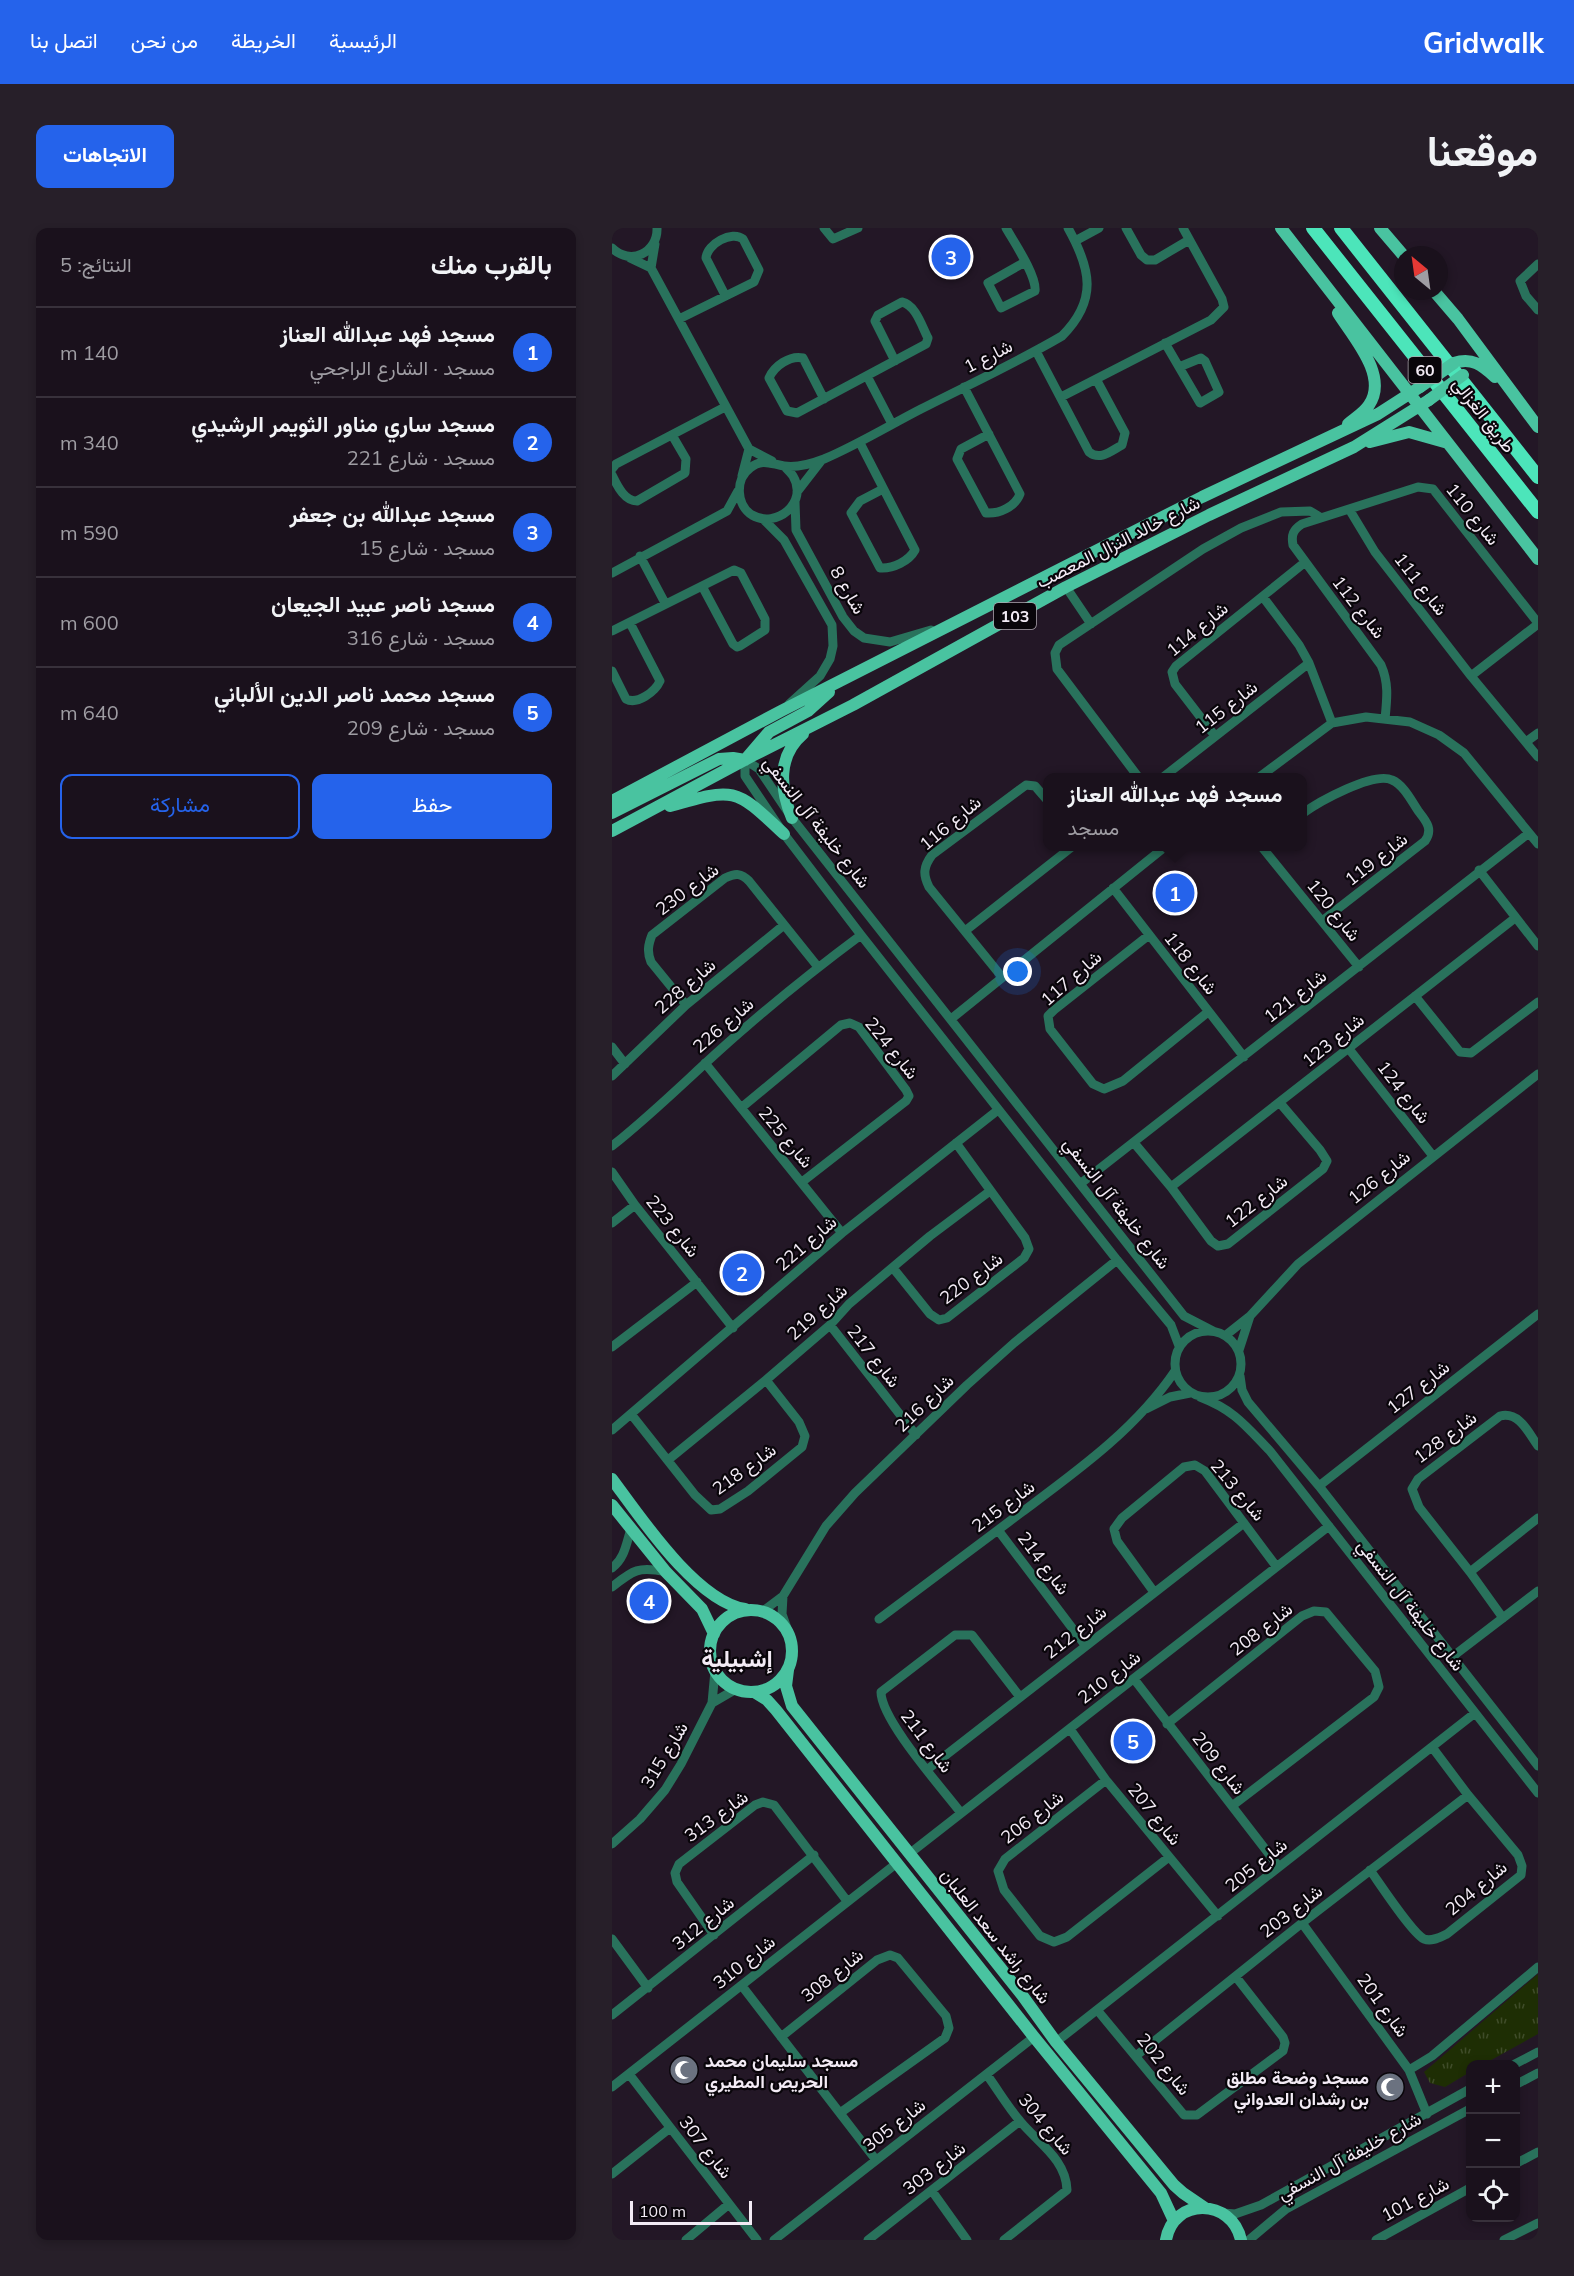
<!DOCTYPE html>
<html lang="ar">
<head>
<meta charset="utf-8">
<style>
	:root { --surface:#1a111c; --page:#271f29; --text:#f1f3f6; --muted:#9f9da3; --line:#38313b; --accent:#2563eb }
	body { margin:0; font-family:Mulish,Vazirmatn,sans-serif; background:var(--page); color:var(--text); direction:rtl }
	.controls { position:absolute; right:18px; bottom:18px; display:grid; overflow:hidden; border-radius:12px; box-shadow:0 3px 9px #0003 }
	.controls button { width:54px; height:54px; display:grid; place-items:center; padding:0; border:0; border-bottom:2px solid var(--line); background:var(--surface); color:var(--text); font:30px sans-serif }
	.compass { position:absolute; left:782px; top:18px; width:54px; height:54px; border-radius:50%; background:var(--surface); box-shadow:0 3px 9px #0003; rotate:331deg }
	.scale { position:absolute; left:18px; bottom:15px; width:122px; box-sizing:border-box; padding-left:6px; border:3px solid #f3ebf5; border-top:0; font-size:16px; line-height:21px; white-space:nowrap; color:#f3ebf5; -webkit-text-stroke:4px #09050a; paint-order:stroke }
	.you { position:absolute; left:406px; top:744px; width:21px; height:21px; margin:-15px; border:4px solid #fff; border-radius:50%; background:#1a73e8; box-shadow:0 0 0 9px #1a73e833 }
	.badge { display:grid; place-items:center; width:39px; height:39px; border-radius:50%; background:var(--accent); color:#fff; font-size:20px; font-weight:700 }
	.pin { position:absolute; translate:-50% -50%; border:3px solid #fff; box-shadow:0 2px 6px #0006 }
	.popup { position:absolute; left:431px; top:545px; width:264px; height:78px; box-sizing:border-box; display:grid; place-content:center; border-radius:12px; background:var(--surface); filter:drop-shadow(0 2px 4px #0005); font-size:20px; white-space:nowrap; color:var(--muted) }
	.popup b { font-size:22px; color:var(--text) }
	.popup::after { content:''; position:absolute; left:50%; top:100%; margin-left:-12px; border:12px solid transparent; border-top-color:var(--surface) }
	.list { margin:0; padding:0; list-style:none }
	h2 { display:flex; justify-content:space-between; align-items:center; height:78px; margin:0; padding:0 24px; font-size:26px }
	h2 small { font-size:20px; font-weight:400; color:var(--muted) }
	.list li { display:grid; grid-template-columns:39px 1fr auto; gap:18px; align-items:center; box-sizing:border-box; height:90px; padding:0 24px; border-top:2px solid var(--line) }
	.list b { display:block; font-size:22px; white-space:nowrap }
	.list p { margin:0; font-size:20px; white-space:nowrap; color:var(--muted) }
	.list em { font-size:20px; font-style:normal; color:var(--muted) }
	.actions { display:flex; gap:12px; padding:18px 24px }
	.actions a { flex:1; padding:14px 0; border:2px solid var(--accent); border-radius:12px; text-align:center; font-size:21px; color:var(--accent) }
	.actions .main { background:var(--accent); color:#fff }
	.icon { flex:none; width:33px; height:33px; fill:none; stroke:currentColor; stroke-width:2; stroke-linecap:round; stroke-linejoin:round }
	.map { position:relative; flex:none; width:926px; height:2012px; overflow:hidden; direction:ltr; border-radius:12px }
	header { display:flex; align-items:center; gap:36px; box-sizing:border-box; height:84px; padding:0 30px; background:var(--accent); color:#fff }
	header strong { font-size:28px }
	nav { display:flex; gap:33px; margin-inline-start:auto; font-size:21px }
	.intro { display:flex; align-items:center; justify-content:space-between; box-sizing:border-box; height:144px; padding:0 36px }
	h1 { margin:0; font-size:42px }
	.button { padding:15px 27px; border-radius:12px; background:var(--accent); color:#fff; font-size:21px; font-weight:700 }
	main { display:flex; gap:36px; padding:0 36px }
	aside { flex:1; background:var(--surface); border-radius:12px; box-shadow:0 3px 9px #0003 }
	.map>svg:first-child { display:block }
	.park { fill:url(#park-tufts) }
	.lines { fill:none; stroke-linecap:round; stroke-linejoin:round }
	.minor { stroke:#29725c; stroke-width:9 }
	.major { stroke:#49c3a0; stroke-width:12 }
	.highway { stroke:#4ce5ba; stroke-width:14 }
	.major-bridge { stroke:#49c3a0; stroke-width:12 }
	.labels { text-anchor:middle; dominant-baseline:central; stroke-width:4.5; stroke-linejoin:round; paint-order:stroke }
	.shield { fill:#09050a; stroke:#ada6ae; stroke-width:1.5 }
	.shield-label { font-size:16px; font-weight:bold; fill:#f3ebf5 }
	.street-label { font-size:18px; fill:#f3ebf5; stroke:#09050a }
	.poi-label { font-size:18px; font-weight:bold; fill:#f3ebf5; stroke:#09050a; text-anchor:start }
	.district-label { font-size:24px; font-weight:bold; fill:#f3ebf5; stroke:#09050a }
</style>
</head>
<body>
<header>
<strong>Gridwalk</strong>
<nav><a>الرئيسية</a><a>الخريطة</a><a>من نحن</a><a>اتصل بنا</a></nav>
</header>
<div class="intro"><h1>موقعنا</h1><a class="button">الاتجاهات</a></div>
<main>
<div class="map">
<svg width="926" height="2012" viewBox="0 0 926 2012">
	<defs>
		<pattern id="park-tufts" width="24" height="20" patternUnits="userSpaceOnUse" patternTransform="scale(1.5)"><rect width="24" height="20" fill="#1e2e04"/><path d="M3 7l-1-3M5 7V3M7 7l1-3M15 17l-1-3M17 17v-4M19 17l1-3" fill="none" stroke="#3f4c29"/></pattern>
	</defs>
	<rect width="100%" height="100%" fill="#231726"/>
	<path class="park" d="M926,1746V1806L872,1836H858V1844L833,1859L818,1855L812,1844Z"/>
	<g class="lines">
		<path class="minor" d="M212,0L221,11L246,0
			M394,0C402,14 425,48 423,63L389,80L376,55L413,34
			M514,0L529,27L535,32H543L577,12
			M463,13L487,0
			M0,20C18,38 46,25 45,0
			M18,30L39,40L43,16
			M926,36L908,53L914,68L926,82
			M39,40L137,221L160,233
			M67,91L142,54L147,42L131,11C120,2 95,16 94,30L113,67
			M553,115L567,139
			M424,123L477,224C488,233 499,223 510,217L513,205L484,151
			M589,130L593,133L607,164L588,175L567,139Z
			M255,148L280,196
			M352,159L408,266C403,279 387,286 374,285L345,231L349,221L377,206
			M449,169L599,92L612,79L610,71L571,0
			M212,171L191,130C178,127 162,138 157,150L175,183L185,185L314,116L316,110C310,99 304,77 290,74L266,87L263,93L283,133
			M248,215L303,322C297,333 281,341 268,340L239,285L248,273L271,261
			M172,238C175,241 179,245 181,248C197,275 164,301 140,287C124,277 123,251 138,240C150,230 159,236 172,238C185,240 199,236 212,231C245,217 276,198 309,181C356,157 404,135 450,108C486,72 479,41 456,0
			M0,241L4,236L113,179
			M0,247C5,257 12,273 25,273L73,245L74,231L60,207
			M130,248L137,221
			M185,264L209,233
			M183,274L184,302L231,389L242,403L252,410L278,414L319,402
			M737,281L763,324L859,448L926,529
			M151,291L172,312L220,397L221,418L218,431L208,448L177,476
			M28,328L53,375
			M0,345L115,283L126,263
			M454,359L479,396
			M651,369L687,417L697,435L720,495
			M0,403L122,342L129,345L153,391V402L128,418L125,419L121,416L90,358
			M0,443L14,471C25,477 43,464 48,453L18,395
			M859,448L926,396
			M773,491C775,471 777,455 769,437L681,317C679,307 681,302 690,296L806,259L821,261L926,395
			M603,508L563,456L560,444L564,438L692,335
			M914,514L926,505
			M527,550L445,441L443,425L447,417L591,321L629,300L669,284L698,283L708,289
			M550,550L697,435
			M646,550L720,495L754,489L798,494L827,507L852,525L926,616
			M690,586C706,574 762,543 780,552C792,557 800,574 807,584C815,594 821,602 813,613L710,693
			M649,618L747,739
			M867,642L926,718
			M501,660L632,829
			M353,703L461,618
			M537,707L442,782L436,788L438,801L481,856L492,861L511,853L596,784
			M390,749L317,659C311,647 311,639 320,627L414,557L423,558L436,573
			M803,768L848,824L859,825L926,774
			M74,777L39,734C35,724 36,717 40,707L113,650C124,645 129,645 137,653L206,739
			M339,791L554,618
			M0,819L13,836
			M737,821L821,928
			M93,835L230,1005
			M0,848L74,777L172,697
			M129,880L229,797L238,795L247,799L294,862L297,868L294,873L190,954
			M523,916L559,959L599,1013L606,1018L616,1016L711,941L715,933L708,922L668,875
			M0,918C47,881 88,838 134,799C171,767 210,736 249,707
			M0,944L23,977L121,1100
			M468,956L917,605
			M559,959L903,690
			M0,995L23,977
			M281,1040L318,1086L327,1092L335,1090L412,1030L417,1021L413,1010L344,915
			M218,1097L304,1207
			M563 1136a33 33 0 1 1 66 0a33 33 0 1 1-66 0Z
			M614,1107L638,1088L686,1036L926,846
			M567,1118L559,1097L505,1032L249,707L172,606L133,548V532L147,541L180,590L572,1088L601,1103
			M0,1119L85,1054
			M627,1122L638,1088
			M628,1148L630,1162L636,1174L707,1258L926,1538
			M588,1169C622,1182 633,1197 658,1223L926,1565
			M534,1181L558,1169L578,1165
			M19,1186L83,1267L99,1282L108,1281L136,1263L190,1219L193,1208L187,1194L154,1152
			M0,1202L230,1005L386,882
			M56,1232L154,1152L218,1097L237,1076L318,1008L378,963
			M707,1258L926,1086
			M386,1302L473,1417
			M0,1340C13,1330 14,1316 19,1301
			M858,1344L926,1290
			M0,1359C21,1342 27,1338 54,1344
			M542,1364L505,1313L502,1301L510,1290L572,1239L583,1237L593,1243L664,1338
			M171,1368L170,1386L176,1403
			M151,1383L171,1368L214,1298L243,1265L355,1157L402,1115L505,1032
			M891,1390L858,1344L807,1279L800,1261L806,1251L888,1188C907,1183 916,1204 926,1218
			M267,1391C315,1355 362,1320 410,1284C465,1243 524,1201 563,1143
			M840,1429L926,1363
			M522,1451L667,1639
			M100,1475L124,1461
			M555,1496L690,1388L702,1383L714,1384L763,1443L767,1459L762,1469L620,1578
			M458,1501L494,1552L606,1688
			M316,1541L632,1295
			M494,1552L393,1631L386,1643L392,1662L428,1708L442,1714L455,1709L557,1629
			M349,1585C330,1560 269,1492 269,1464L343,1407H360L408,1469
			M0,1616L28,1591L53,1562L69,1536L100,1475L103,1443
			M297,1626L717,1298
			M758,1642C768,1656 800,1705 812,1711C820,1714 828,1709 835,1706L909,1647L910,1638L906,1627L856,1567L820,1519
			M690,1695L797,1842L815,1886
			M102,1707L65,1654L63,1645L67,1636L143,1577L151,1574L162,1577L235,1673
			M0,1711L36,1760
			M130,1758L264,1932
			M486,1783L572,1887H585L671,1823L673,1815L671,1809L624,1749
			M0,1787L202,1627
			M169,1809L265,1732L278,1727L286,1730L334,1788L337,1800L333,1810L228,1885
			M444,1814L863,1485
			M525,1827L690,1695L856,1567
			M903,1836L926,1824
			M797,1842L820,1828L926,1739
			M17,1846L145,2012
			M375,1847C386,1862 396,1879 408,1893C426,1915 454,1931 455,1962L392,2012
			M903,1857L926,1845
			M0,1859L285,1635
			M903,1936L926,1924
			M0,1946L58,1900
			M320,1963L355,2012
			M611,1985L623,1986L649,1977L858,1861
			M74,2012L117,1976
			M162,2012L422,1809
			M256,2012L408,1893
			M637,2012L674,1981L858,1881
			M764,2012L858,1960
			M892,2012L926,1995"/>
		<path class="major" d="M669,0L926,331
			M768,0L791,27
			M822,63L846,91L926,199
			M726,85C741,109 777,148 757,177C752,185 743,190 736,196
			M842,135C860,129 870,137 883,149
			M758,214L797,204L836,215
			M0,573L169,483L590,269L766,186L808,159
			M58,578C124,559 123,560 172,606
			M0,585L107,531L121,530L133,532L157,504L196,483L217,464
			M180,590C168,561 165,528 191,506
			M0,603L140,528L241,477L454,359L597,287L742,219L817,172
			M0,1251C29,1290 84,1373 133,1381
			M0,1277L54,1344L90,1381L102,1406
			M98 1423a41 41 0 1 1 82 0a41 41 0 1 1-82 0Z
			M176,1442L174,1458L180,1478L410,1767L444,1814L562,1957L571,1965L593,1980
			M142,1464L155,1472L164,1482L422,1809L549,1965L562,1993
			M554,2012C561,1969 620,1970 629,2012"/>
		<path class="highway" d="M701,0L926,284
			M729,0L926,249"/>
		<path class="major-bridge" d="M808,159L842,135
			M817,172L851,147"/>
	</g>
	<defs>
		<g id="mosque-disc" transform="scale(1.5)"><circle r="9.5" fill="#6b7280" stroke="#09050a"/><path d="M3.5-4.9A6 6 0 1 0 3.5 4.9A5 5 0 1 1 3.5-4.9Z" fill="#fff"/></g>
	</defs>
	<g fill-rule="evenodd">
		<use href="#mosque-disc" x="72" y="1842"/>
		<use href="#mosque-disc" x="778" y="1859"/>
	</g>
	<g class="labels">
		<g class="shield">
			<rect x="796.5" y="129" width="33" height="26" rx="4.5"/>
			<rect x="382" y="375" width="42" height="26" rx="4.5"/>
		</g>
		<g class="shield-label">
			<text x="813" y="142">60</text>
			<text x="403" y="388">103</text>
		</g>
		<g class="street-label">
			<text transform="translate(376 128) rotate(-27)">شارع 1</text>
			<text transform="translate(872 187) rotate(52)">طريق الغزالي</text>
			<text transform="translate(861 286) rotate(51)">شارع 110</text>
			<text transform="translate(506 314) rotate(-27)">شارع خالد النزال المعصب</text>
			<text transform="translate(809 356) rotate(52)">شارع 111</text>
			<text transform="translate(236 362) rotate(60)">شارع 8</text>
			<text transform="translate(747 379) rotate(52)">شارع 112</text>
			<text transform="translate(585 401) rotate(-40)">114 شارع</text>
			<text transform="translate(614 479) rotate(-38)">شارع 115</text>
			<text transform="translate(205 594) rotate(52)">شارع خليفة آل النسفي</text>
			<text transform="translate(338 595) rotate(-40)">شارع 116</text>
			<text transform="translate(764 631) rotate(-38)">شارع 119</text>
			<text transform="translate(75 661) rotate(-37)">شارع 230</text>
			<text transform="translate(722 682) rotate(51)">شارع 120</text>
			<text transform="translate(579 735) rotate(52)">شارع 118</text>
			<text transform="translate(459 750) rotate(-41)">شارع 117</text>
			<text transform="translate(73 758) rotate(-41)">شارع 228</text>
			<text transform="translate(683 768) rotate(-38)">شارع 121</text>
			<text transform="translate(111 797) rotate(-41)">شارع 226</text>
			<text transform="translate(721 812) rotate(-39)">شارع 123</text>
			<text transform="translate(280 820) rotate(51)">شارع 224</text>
			<text transform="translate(792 864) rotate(52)">شارع 124</text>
			<text transform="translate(174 909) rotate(50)">شارع 225</text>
			<text transform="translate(767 949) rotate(-39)">شارع 126</text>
			<text transform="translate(644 973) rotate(-38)">شارع 122</text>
			<text transform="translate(505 975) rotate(52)">شارع خليفة آل النسفي</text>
			<text transform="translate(61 998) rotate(51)">شارع 223</text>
			<text transform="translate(194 1015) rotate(-41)">شارع 221</text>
			<text transform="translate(359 1050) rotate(-37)">شارع 220</text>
			<text transform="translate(205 1084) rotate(-42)">شارع 219</text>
			<text transform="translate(262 1128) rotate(52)">شارع 217</text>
			<text transform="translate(806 1159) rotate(-38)">شارع 127</text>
			<text transform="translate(312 1175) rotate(-44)">شارع 216</text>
			<text transform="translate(833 1209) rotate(-37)">شارع 128</text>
			<text transform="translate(132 1241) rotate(-36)">شارع 218</text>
			<text transform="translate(626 1262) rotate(50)">شارع 213</text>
			<text transform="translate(391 1278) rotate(-37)">شارع 215</text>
			<text transform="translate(432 1335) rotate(53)">شارع 214</text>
			<text transform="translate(799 1377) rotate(52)">شارع خليفة آل النسفي</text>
			<text transform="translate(649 1401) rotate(-38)">شارع 208</text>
			<text transform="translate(463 1404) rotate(-38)">شارع 212</text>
			<text transform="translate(497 1449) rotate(-38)">شارع 210</text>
			<text transform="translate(315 1513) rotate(53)">شارع 211</text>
			<text transform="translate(52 1527) rotate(-59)">شارع 315</text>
			<text transform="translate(607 1535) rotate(52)">شارع 209</text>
			<text transform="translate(543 1586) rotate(51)">شارع 207</text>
			<text transform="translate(104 1588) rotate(-36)">شارع 313</text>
			<text transform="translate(420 1589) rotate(-38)">شارع 206</text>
			<text transform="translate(644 1637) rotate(-39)">شارع 205</text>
			<text transform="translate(864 1660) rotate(-40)">شارع 204</text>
			<text transform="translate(679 1683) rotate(-38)">شارع 203</text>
			<text transform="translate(91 1695) rotate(-39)">شارع 312</text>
			<text transform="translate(384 1708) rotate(52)">شارع راشد سعد العلبان</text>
			<text transform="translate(132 1734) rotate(-39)">شارع 310</text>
			<text transform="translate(220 1747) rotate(-39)">شارع 308</text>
			<text transform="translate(771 1777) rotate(54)">شارع 201</text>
			<text transform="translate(552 1836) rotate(51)">شارع 202</text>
			<text transform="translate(434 1896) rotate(50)">شارع 304</text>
			<text transform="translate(282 1897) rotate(-38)">شارع 305</text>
			<text transform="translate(94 1919) rotate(52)">شارع 307</text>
			<text transform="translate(737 1928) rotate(-29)">شارع خليفة آل النسفي</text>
			<text transform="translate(322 1940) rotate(-38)">شارع 303</text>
			<text transform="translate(803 1971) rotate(-28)">شارع 101</text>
		</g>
		<g class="poi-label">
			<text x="93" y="1832">مسجد سليمان محمد<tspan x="93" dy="21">الحريص المطيري</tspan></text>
			<text x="757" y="1849" text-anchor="end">مسجد وضحة مطلق<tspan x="757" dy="21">بن رشدان العدواني</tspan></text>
		</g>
		<g class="district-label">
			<text x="125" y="1430">إشبيلية</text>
		</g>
	</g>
</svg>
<div class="controls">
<button>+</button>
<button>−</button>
<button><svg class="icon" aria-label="locate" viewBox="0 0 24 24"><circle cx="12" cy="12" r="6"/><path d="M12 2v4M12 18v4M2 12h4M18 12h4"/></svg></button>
</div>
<svg class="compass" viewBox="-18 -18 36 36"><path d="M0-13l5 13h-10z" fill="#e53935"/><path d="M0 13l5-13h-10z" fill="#9f9da3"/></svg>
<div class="scale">100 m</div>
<div class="you"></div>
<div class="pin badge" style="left:563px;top:665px">1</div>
<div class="popup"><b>مسجد فهد عبدالله العناز</b>مسجد</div>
<div class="pin badge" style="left:130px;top:1045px">2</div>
<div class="pin badge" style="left:339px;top:29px">3</div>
<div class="pin badge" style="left:37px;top:1373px">4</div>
<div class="pin badge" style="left:521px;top:1513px">5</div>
</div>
<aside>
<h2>بالقرب منك<small>النتائج: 5</small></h2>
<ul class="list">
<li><span class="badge">1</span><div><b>مسجد فهد عبدالله العناز</b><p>مسجد · الشارع الراجحي</p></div><em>140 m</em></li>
<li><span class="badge">2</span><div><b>مسجد ساري مناور الثويمر الرشيدي</b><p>مسجد · شارع 221</p></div><em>340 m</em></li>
<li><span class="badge">3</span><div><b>مسجد عبدالله بن جعفر</b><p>مسجد · شارع 15</p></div><em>590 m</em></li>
<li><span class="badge">4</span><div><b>مسجد ناصر عبيد الجيعان</b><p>مسجد · شارع 316</p></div><em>600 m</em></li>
<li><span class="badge">5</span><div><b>مسجد محمد ناصر الدين الألباني</b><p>مسجد · شارع 209</p></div><em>640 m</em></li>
</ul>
<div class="actions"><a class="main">حفظ</a><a>مشاركة</a></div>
</aside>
</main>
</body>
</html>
